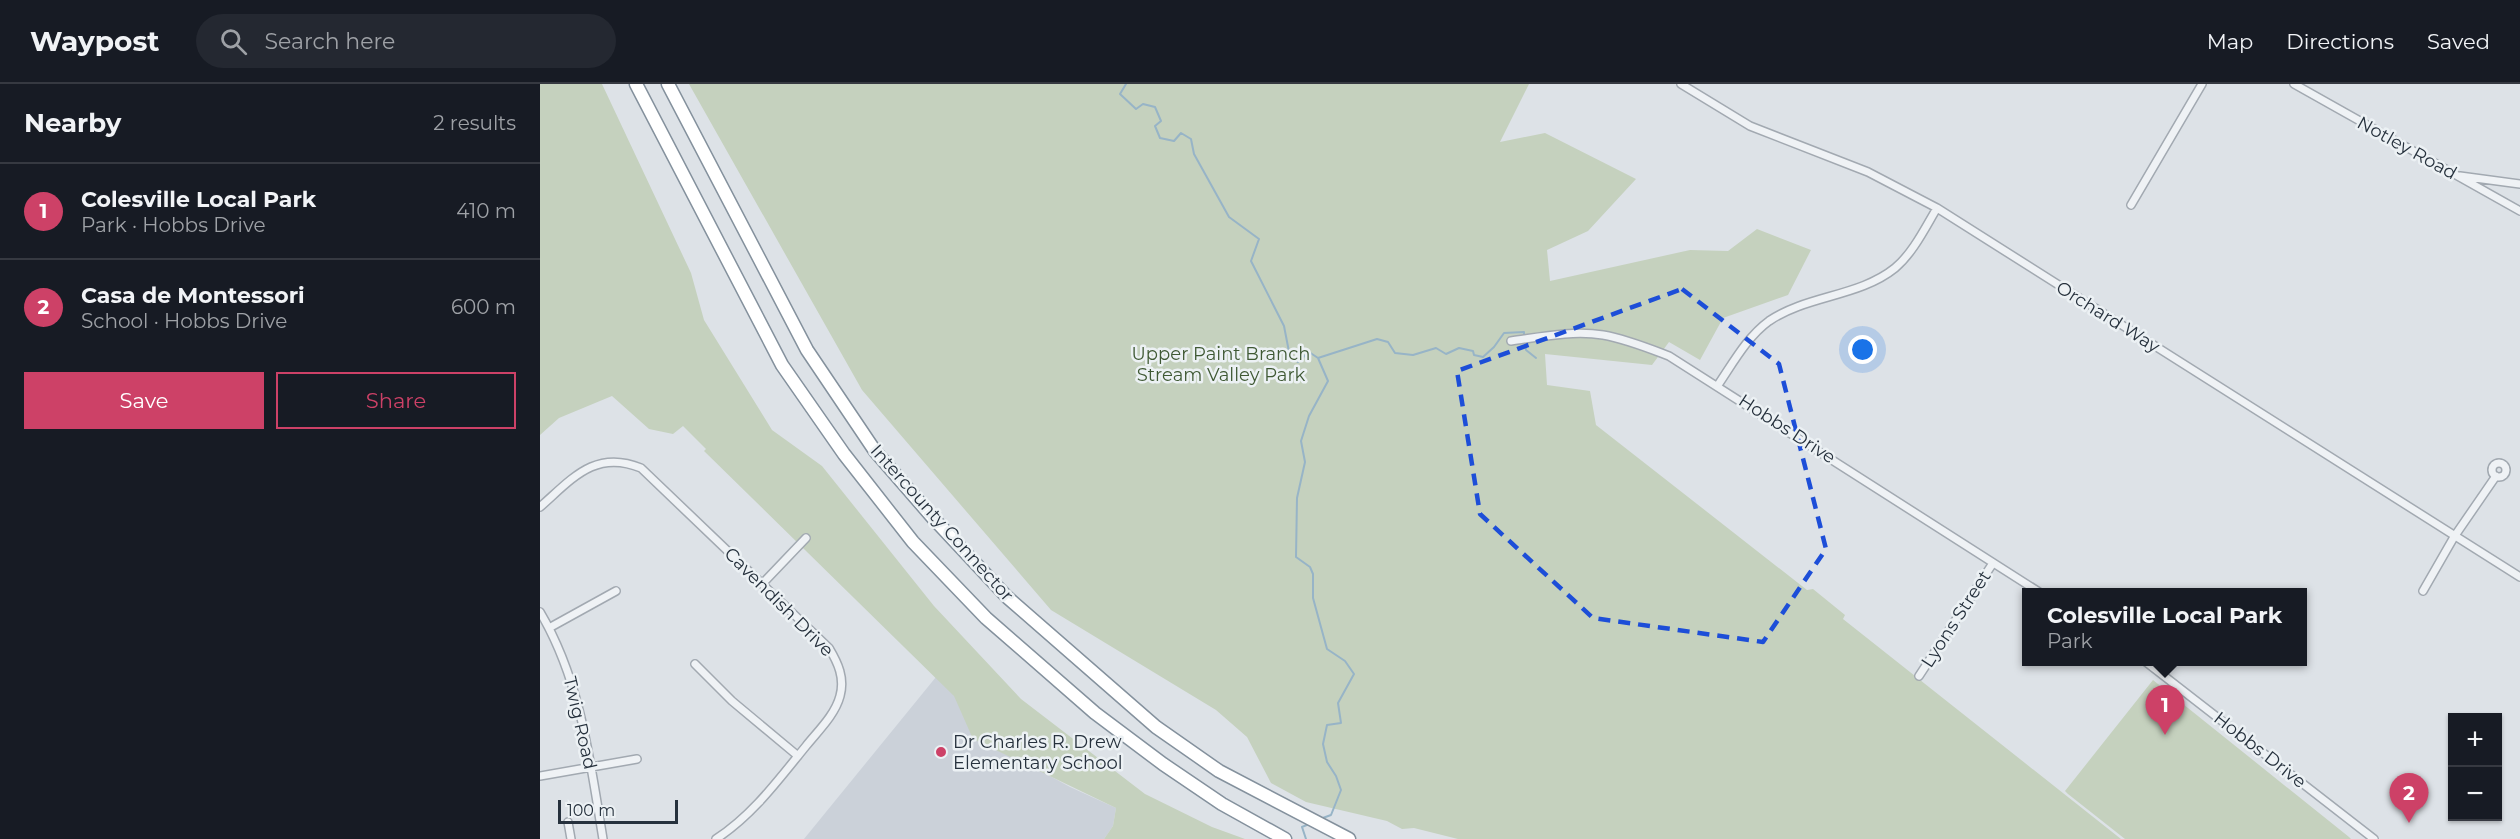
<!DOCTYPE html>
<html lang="en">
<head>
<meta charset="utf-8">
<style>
	:root { --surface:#171b24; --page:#242831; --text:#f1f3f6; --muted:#9ea1a6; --line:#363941; --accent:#cd4167 }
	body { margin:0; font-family:Montserrat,sans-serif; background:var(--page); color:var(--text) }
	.controls { position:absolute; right:18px; bottom:18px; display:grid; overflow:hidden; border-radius:0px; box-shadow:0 2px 4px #0004 }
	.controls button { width:54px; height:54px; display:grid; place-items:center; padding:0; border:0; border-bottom:2px solid var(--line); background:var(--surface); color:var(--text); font:30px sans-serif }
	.scale { position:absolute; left:18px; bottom:15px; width:120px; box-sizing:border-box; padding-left:6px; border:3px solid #26313d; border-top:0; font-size:16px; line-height:21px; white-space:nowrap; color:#26313d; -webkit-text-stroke:4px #ecf1f4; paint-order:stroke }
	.you { position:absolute; left:1323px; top:266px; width:21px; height:21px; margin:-15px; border:4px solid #fff; border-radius:50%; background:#1a73e8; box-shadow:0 0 0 9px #1a73e833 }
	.badge { display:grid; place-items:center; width:39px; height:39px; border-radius:50%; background:var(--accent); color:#fff; font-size:20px; font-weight:700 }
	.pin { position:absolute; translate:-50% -50px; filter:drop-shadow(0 2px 3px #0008) }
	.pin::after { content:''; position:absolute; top:32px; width:21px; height:18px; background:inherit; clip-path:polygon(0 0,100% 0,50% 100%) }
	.popup { position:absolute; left:1482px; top:504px; width:285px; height:78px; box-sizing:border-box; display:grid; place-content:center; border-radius:0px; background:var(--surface); filter:drop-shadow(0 2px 4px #0005); font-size:20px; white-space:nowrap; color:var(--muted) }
	.popup b { font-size:22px; color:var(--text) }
	.popup::after { content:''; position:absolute; left:50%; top:100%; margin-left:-12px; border:12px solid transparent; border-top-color:var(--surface) }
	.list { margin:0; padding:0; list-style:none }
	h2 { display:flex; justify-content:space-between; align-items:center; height:78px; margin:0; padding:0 24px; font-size:26px }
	h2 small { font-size:20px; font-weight:400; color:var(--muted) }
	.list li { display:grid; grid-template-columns:39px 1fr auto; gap:18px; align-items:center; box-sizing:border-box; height:96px; padding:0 24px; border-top:2px solid var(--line) }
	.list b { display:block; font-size:22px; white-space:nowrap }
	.list p { margin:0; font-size:20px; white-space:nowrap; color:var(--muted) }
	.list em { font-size:20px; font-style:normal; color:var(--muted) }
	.actions { display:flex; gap:12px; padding:18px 24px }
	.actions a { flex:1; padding:14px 0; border:2px solid var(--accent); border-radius:0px; text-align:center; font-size:21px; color:var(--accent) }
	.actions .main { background:var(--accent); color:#fff }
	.icon { flex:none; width:33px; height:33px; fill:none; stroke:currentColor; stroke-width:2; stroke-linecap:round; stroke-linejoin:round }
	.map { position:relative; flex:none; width:1980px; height:755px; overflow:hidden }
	header { display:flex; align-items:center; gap:36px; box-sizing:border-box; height:84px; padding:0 30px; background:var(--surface); border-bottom:2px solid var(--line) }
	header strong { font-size:28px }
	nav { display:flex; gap:33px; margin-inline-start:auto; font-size:21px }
	.search { width:420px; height:54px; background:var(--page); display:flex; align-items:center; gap:15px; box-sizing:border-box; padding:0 21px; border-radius:33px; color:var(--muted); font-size:22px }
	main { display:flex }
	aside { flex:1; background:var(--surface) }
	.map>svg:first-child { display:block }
	.built { fill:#cbd1d9 }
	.green { fill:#c5d1be }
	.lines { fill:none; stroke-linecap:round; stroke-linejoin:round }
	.stream { stroke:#97b4c7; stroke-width:2 }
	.minor-casing { stroke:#a2a9b1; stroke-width:10 }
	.motorway-casing { stroke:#84919d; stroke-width:15 }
	.minor { stroke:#eff2f5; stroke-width:7 }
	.motorway { stroke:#fff; stroke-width:12 }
	.marked { fill:none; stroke:#1d4ed8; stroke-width:4.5; stroke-dasharray:12 8; stroke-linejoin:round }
	.poi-dot { fill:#cd4167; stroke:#ecf1f4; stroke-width:2 }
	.labels { text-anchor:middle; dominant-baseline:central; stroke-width:5; stroke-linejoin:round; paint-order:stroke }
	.street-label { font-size:18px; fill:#26313d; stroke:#ecf1f4 }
	.park-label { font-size:18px; fill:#3f5934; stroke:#ecf1f4 }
	.poi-label { font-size:18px; fill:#26313d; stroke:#ecf1f4; text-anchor:start }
</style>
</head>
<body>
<header>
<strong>Waypost</strong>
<div class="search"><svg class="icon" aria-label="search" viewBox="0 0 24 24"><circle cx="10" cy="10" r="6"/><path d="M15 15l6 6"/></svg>Search here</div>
<nav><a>Map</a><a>Directions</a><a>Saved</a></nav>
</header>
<main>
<aside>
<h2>Nearby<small>2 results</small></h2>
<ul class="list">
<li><span class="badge">1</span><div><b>Colesville Local Park</b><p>Park · Hobbs Drive</p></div><em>410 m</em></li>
<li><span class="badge">2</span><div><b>Casa de Montessori</b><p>School · Hobbs Drive</p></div><em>600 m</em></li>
</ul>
<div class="actions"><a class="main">Save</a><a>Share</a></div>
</aside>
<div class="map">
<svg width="1980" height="755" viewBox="0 0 1980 755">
	<rect width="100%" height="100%" fill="#dde2e7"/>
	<path class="built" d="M396,593L488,680L530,703L576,724L573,742L564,755H264Z"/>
	<path class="green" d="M0,0H62L151,189L164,236L232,346L282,382L394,522L481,615L605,710L672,743L705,755H564L573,742L576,724L433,655L414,612L164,367L166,365L143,342L133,350L109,345L72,312L19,334L0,351Z
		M149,0H989L960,58L1005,49L1096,95L1048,147L1007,166L1010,197L1150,166L1188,167L1217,145L1271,166L1248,211L1183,234L1160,276L1129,258L1112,281L1005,270L1007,301L1050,307L1056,341L1267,506L1273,505L1305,531L1303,535L1581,755H918L874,744L862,745L847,737L766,718L731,699L707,653L676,626L511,526L322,306Z
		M1613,596L1809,753L1811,755H1585L1528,710L1525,707Z"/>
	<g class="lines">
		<path class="stream" d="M586,0L580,10L596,25L603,20L615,23L621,37L615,42L620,54L634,57L641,49L651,55L654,70L689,133L719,155L711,177L744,242L750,273L758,278L769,268L778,274L788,297L769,332L761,357L765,378L757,414L756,473L770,483L773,490V514L787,565L805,577L814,590L798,619L801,639L787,641L783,660L787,678L796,692L801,706L791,731L780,735
			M985,257L986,266L996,274
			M778,274L837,255L848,258L855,269L873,271L896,264L906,270L919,264L933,267L934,271L943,273L954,263L964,249L984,248V252
			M766,755L762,743L769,740"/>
		<g class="minor-casing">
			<path id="minor" d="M1141,0L1210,42L1328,88L1397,124L1980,493
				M1754,0L1980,127
				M1920,92L1980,100
				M1591,121L1662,0
				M971,257C1000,253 1033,246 1063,251C1086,255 1108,264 1129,272L1499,508
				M1178,301C1193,279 1207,253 1229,237C1267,211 1319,213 1355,184C1373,169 1385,144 1397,124
				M1952 386a7 7 0 1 1 14 0a7 7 0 1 1-14 0Z
				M0,423C32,395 55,365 101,384L289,564C298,579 305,594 300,612C295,631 278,647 266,662C239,695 213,731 176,755
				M223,499L266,454
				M1883,507L1914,453L1956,392
				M0,528C41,597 50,677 63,755
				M9,544L76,507
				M1606,578L1834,755
				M155,580L192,617L258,672
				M1379,592L1453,479
				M0,692L97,675
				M28,738L31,755"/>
		</g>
		<g class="motorway-casing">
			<path id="motorway" d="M96,0L242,281L304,370L373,458L446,534L555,629L623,680L682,720L745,755
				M128,0L267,266L335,367L394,435L467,513L616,643L679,687L809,755"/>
		</g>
		<use href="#minor" class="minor"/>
		<use href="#motorway" class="motorway"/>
	</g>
	<path class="marked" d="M1142,205L1239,280L1286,465L1223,558L1053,534L940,430L917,287Z"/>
	<circle class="poi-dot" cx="401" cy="668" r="6"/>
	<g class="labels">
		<g class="street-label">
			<text transform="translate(1867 64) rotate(29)">Notley Road</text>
			<text transform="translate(1568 233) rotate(32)">Orchard Way</text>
			<text transform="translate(1247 345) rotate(33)">Hobbs Drive</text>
			<text transform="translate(402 439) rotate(48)">Intercounty Connector</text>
			<text transform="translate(239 518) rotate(45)">Cavendish Drive</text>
			<text transform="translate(1416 535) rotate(-57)">Lyons Street</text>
			<text transform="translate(40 639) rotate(77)">Twig Road</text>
			<text transform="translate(1720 666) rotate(38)">Hobbs Drive</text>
		</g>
		<g class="park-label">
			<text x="681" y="270">Upper Paint Branch<tspan x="681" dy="21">Stream Valley Park</tspan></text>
		</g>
		<g class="poi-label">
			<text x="413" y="658">Dr Charles R. Drew<tspan x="413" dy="21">Elementary School</tspan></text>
		</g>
	</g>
</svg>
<div class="controls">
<button>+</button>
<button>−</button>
</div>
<div class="scale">100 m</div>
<div class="you"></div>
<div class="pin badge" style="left:1625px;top:651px">1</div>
<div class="popup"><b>Colesville Local Park</b>Park</div>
<div class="pin badge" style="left:1869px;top:739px">2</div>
</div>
</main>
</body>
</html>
